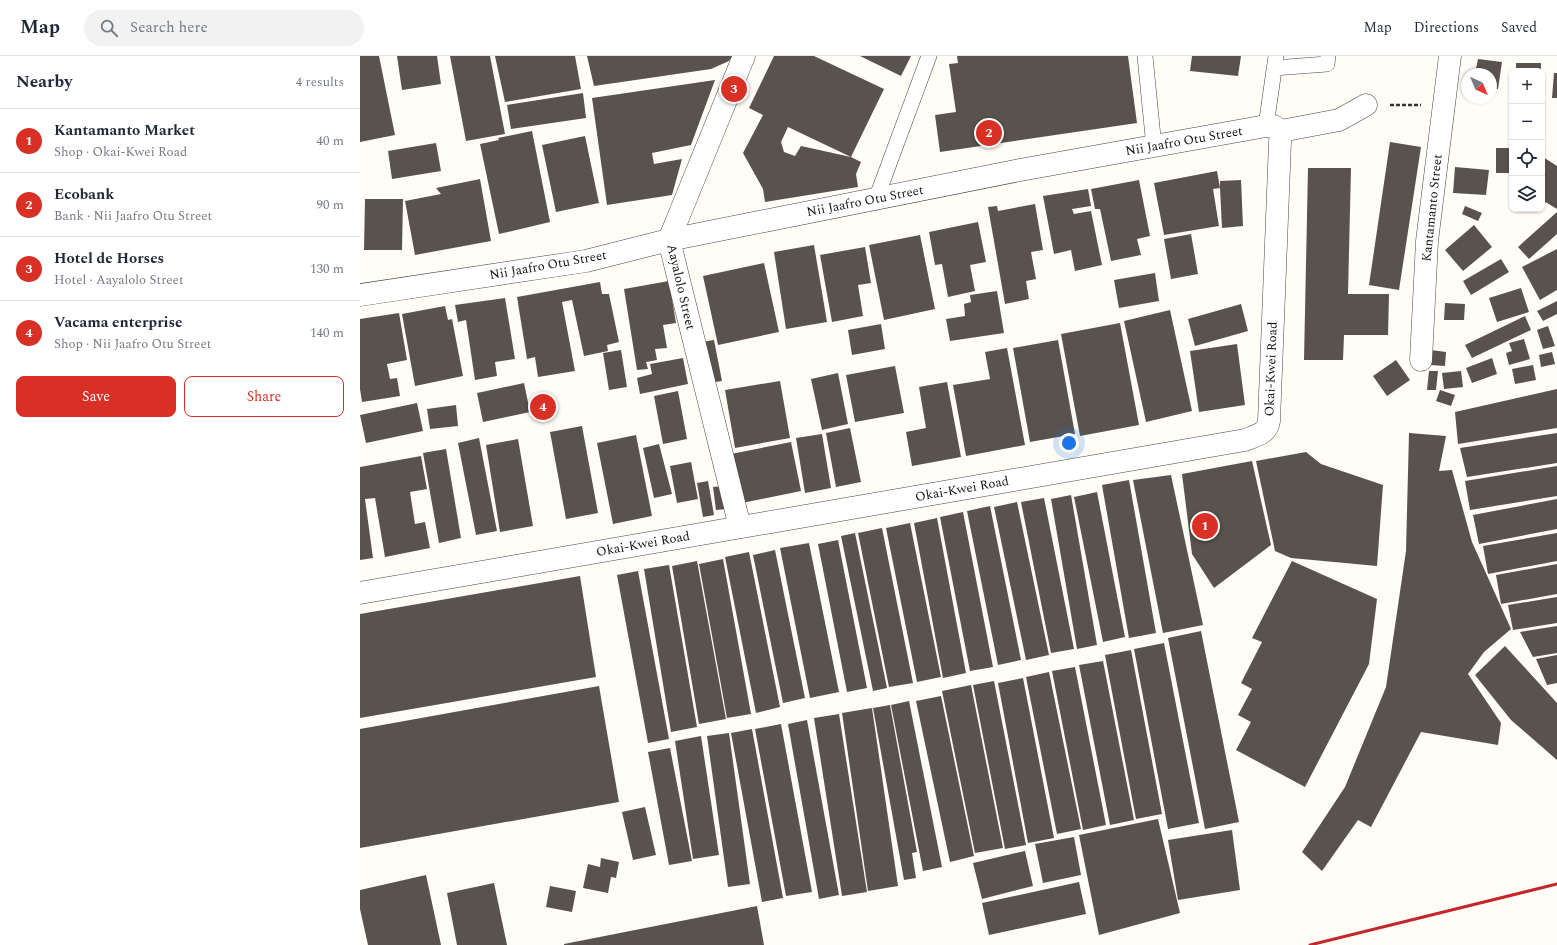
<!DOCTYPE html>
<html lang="en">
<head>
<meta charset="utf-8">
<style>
	:root { --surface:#fff; --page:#f2f2f3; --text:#1f2937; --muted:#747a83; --line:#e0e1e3; --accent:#d93025 }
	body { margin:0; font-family:Spectral,serif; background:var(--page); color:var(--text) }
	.controls { position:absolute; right:12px; top:12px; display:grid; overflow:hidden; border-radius:8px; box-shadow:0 1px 3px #0004 }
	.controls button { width:36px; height:36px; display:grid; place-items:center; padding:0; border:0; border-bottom:1px solid var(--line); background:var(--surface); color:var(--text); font:20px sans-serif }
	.compass { position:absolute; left:1101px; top:12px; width:36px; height:36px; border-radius:50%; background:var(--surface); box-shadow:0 1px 3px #0004; rotate:136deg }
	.you { position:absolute; left:709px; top:387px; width:14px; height:14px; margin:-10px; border:3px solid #fff; border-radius:50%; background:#1a73e8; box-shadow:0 0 0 6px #1a73e833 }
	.badge { display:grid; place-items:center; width:26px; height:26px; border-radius:50%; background:var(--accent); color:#fff; font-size:13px; font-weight:700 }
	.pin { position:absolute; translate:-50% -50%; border:2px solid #fff; box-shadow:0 1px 4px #0006 }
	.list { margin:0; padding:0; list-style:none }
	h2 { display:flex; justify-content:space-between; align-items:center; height:52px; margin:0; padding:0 16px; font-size:17px }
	h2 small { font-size:13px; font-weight:400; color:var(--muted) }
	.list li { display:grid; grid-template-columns:26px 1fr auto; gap:12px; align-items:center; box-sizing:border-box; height:64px; padding:0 16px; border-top:1px solid var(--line) }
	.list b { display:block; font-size:15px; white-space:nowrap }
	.list p { margin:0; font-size:13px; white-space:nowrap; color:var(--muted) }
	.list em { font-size:13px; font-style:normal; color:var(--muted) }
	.actions { display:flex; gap:8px; padding:12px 16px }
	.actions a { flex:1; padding:9px 0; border:1px solid var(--accent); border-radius:8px; text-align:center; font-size:14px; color:var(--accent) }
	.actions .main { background:var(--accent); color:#fff }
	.icon { flex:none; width:22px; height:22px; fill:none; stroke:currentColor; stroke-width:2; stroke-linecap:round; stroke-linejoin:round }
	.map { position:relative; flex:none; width:1197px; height:889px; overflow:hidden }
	header { display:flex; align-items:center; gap:24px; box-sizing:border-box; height:56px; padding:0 20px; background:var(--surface); border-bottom:1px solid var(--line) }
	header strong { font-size:19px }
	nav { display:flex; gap:22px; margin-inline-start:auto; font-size:14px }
	.search { width:280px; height:36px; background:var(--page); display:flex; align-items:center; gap:10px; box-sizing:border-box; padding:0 14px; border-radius:22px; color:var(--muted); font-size:15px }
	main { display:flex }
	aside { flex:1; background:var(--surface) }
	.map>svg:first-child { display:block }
	.building { fill:#5a524d; fill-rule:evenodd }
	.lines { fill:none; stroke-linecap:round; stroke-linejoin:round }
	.service-casing { stroke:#444; stroke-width:16 }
	.minor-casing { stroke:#444; stroke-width:23 }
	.path { stroke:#333; stroke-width:2.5; stroke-dasharray:4 2; stroke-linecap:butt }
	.service { stroke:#fff; stroke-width:15 }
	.minor { stroke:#fff; stroke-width:22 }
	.rail { stroke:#c4262e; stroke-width:3 }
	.labels { text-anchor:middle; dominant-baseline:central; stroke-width:4; stroke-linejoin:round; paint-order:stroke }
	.street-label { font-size:13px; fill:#111; stroke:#fff }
</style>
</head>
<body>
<header>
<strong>Map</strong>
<div class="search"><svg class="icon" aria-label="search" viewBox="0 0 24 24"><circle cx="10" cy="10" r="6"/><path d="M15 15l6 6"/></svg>Search here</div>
<nav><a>Map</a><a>Directions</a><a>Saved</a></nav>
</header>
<main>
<aside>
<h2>Nearby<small>4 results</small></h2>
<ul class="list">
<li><span class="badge">1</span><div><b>Kantamanto Market</b><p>Shop · Okai-Kwei Road</p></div><em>40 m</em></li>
<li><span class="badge">2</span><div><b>Ecobank</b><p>Bank · Nii Jaafro Otu Street</p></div><em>90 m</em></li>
<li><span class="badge">3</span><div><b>Hotel de Horses</b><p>Hotel · Aayalolo Street</p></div><em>130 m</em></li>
<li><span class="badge">4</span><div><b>Vacama enterprise</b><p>Shop · Nii Jaafro Otu Street</p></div><em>140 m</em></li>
</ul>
<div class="actions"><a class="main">Save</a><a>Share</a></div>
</aside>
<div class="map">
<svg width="1197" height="889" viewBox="0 0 1197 889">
	<rect width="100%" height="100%" fill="#fffdf5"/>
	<path class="building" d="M0,0H19L35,79L0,86Z
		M37,0H77L81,28L42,34Z
		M90,0H130L145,78L106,85Z
		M135,0H215L221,33L145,46Z
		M227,0H372L369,5L351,13L234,30Z
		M414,0H454L524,33L491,101L501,106L496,118L498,131L405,146L403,133L383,97L403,59L389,52ZM428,71L491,101L441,90L435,100L424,96L421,86Z
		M500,0H551L541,20Z
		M597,0H768L777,67L580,96L575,59L596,56L589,8L598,7Z
		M832,0H881L878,20L830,15Z
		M1118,3L1142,6L1138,33L1131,32V18H1115Z
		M1156,7H1181V15H1156Z
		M1194,17H1197V42H1192Z
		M355,24L331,89L292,97L294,108L322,103L312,139L247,149L232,42Z
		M223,37L226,62L151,73L147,49Z
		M172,75L190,166L139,178L120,88L139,84L138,82Z
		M225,80L239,147L196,156L182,89Z
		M1030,86L1061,91L1039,234L1009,229Z
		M76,87L81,115L32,123L28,95Z
		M1136,92H1152V117H1136Z
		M1183,101L1197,110V153L1182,144Z
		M1095,111L1129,114L1126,139L1093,137Z
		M948,112H991L988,238H1029L1028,279H984L983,304H944Z
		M857,115L860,132V125L881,124L883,170L862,172L860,132L853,133L859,170L804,179L794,127Z
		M120,123L131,185L55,199L45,145L81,138L76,132Z
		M779,124L790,180L777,183L781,199L751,205L740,153H735L731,133Z
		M728,133L731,150L712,153L714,158L731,155L742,209L715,215L711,194L694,198L683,140Z
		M5,143H43L42,194H4Z
		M675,148L683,194L671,196L676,223L666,225L669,243L645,248L628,151L637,150L638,155Z
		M1105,150L1122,157L1118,165L1102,158Z
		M1197,156V178L1169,203L1158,191Z
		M618,166L626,206L610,209L615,235L588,241L582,208L575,209L569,176Z
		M1114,169L1132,191L1103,215L1085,194Z
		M831,178L838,218L811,223L804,183Z
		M560,179L575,253L524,264L509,189Z
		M454,189L467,266L426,273L414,196Z
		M505,191L511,227L498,229L503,260L472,266L460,199Z
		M1197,193V234L1180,244L1162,211Z
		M1141,203L1149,216L1111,239L1103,225Z
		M404,207L419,276L358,289L343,220Z
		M795,217L799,245L759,252L754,224Z
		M309,225L316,267L303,269L307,292L295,293L297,304L286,306L288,313L277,314L264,233Z
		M240,226L242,238H249L259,286L247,289L248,295L224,300L212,244L202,246L215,315L178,321L175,301L167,303L157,241Z
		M1161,232L1169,256L1137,266L1129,242Z
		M637,235L644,277L590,285L586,263L605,260L604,248L611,246L610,239Z
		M145,242L155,303L135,306L137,320L115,324L106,264L98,266L95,249Z
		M1197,245V258L1183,265L1177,255Z
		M1085,247L1105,248L1104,264H1084Z
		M881,248L888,275L835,290L828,263Z
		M85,250L88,264L92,263L103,320L55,330L42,258Z
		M810,254L832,355L786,366L764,265Z
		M39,257L47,304L27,308L30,323L37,322L40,340L2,346L0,333V263Z
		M1165,260L1171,274L1112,302L1105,289Z
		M760,267L779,369L720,380L701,278Z
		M521,268L525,293L492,299L488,274Z
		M1188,270L1195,290L1183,293L1177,274Z
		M1164,283L1170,303L1149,309L1146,297L1152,295L1149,287Z
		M354,284L362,325L349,327L341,286Z
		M698,284L715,378L670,386L653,292Z
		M877,288L885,349L839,356L830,295Z
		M647,292L665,389L606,400L593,329L630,323L625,296Z
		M261,294L267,331L249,334L243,297Z
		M1071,294L1086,296L1085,310L1070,309Z
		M1192,296L1195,308L1181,311L1179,299Z
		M323,302L328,328L280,338L277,322L292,318L290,308Z
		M1132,302L1137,318L1112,327L1106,312Z
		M1036,304L1050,324L1027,340L1013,320Z
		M1173,309L1176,324L1155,328L1152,313Z
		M535,310L544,357L495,366L486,319Z
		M1069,315H1078L1076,334H1067Z
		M1101,315L1103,331L1084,333L1082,317Z
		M478,317L488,368L462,374L451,323Z
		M420,325L430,382L375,392L365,334Z
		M587,326L601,401L552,410L546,376L566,372L559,331Z
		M164,327L170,356L123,366L117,337Z
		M1197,333V372L1098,388L1095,356Z
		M1080,334L1095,339L1091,350L1076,345Z
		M318,335L327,383L303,388L294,340Z
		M57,347L63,375L6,387L0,359Z
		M96,349L98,370L70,373L67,353Z
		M222,370L238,457L206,463L190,376Z
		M490,372L501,426L476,431L466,377Z
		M1049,377L1086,380L1079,415L1092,414L1112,486L1151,573L1124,596L1108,618L1141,667L1138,689L1061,676L1011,771L998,764L962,815L942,796L985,731L1026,631L1046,495Z
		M1197,377V407L1107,421L1100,392Z
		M462,378L471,432L445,437L436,382Z
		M276,379L292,460L253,468L237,387Z
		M119,382L137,475L116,479L98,387Z
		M158,383L173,470L140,476L126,389Z
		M431,386L441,435L382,447L371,398Z
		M299,388L312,438L294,442L283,392Z
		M86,393L101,482L79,487L63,397Z
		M946,396L961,408L1023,429L1017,510L931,502L915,495L896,405Z
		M61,400L67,433L50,436L55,468L65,466L70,492L25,501L15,442L5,443L13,502L0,504V411Z
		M892,405L911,489L854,532L832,498L822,418Z
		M331,406L338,443L317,447L310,410Z
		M1197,410V440L1110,454L1105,425Z
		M811,419L843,569L803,577L773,424Z
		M769,424L796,577L769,582L742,429Z
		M348,425L354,459L343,461L337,427Z
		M363,430L367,453L356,454L353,431Z
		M737,436L765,581L743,586L714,441Z
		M711,439L737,589L717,593L691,443Z
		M684,442L714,593L691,597L661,446Z
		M1197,443V473L1119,488L1113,459Z
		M657,446L689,599L666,604L634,451Z
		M630,450L661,604L638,609L607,455Z
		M603,456L633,611L610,615L580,461Z
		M577,462L606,617L583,622L554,467Z
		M550,467L581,621L557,626L526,472Z
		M522,472L553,627L529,631L498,477Z
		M495,477L527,632L513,635L481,480Z
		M1197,477V505L1128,518L1123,490Z
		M478,484L507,632L487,636L458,488Z
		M449,487L479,636L450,642L420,492Z
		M415,494L445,642L423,647L393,499Z
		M389,496L420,651L396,657L365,501Z
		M363,503L391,658L367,662L339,508Z
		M337,505L366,663L339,668L312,510Z
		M932,505L1017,543L1009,608L945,731L876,694L891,666L878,659L892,633L881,627L902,586L892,582Z
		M1197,508V538L1141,548L1136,519Z
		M309,509L337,671L311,676L284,513Z
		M278,515L309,683L288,687L257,519Z
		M220,520L236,621L0,662V558Z
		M1197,541V567L1153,574L1148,549Z
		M1197,570V597L1173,601L1160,576Z
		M841,575L879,766L845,773L808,582Z
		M804,587L839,767L808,773L774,593Z
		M1145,590L1197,647V704L1151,664L1115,619Z
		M771,594L802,758L776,763L745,599Z
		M1197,599V627L1187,629L1176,603Z
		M743,605L774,764L750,769L719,609Z
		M715,611L746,769L723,774L692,615Z
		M689,616L721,773L697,778L666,621Z
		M663,622L694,782L668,787L638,627Z
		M634,625L666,789L645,793L613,629Z
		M611,629L643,792L615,797L582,635Z
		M239,630L259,746L0,792V673Z
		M581,640L614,800L590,806L556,645Z
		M549,645L582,811L563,815L531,649Z
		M530,649L557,796L552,797L556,822L544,824L513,652Z
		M512,652L538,830L508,835L482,657Z
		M479,658L507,836L482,840L454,662Z
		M447,664L479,839L459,843L428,668Z
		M421,668L452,836L426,840L395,673Z
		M392,673L423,842L402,846L371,677Z
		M369,677L390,828L368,831L347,680Z
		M341,680L359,799L333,803L315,685Z
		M310,692L332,805L309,809L288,696Z
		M285,751L296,799L273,804L262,756Z
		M798,763L820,857L739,879L719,779Z
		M872,774L880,834L818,844L808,784Z
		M714,781L721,819L683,827L675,788Z
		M665,795L673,830L622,843L613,807Z
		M241,802L259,806L256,822L251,821L248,837L223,832L228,808L240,811Z
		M66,819L81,889H8L0,853V834Z
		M719,826L726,858L629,879L622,847Z
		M134,827L147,889H97L87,837Z
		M190,830L216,835L212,856L186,851Z
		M397,850L404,889H204V888Z"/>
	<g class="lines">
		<g class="service-casing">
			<path id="service" d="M785,0L794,91
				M914,12L967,8L968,0
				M906,70L916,0
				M516,143L569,0"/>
		</g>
		<g class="minor-casing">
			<path id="minor" d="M0,239L226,205L309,184L660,114L906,70H914L921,75L979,64L1006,49
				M1061,304L1067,185L1090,0
				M380,471L309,184L384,0
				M0,537L885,384C895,380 907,378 909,365L920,86L921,75"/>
		</g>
		<path class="path" d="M1030,49H1061"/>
		<use href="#service" class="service"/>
		<use href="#minor" class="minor"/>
		<path class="rail" d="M950,889L1197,828"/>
	</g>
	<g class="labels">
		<g class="street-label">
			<text transform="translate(824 85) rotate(-10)">Nii Jaafro Otu Street</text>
			<text transform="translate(505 145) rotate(-11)">Nii Jaafro Otu Street</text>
			<text transform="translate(1072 152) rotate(-84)">Kantamanto Street</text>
			<text transform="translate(188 209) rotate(-10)">Nii Jaafro Otu Street</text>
			<text transform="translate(321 231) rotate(77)">Aayalolo Street</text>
			<text transform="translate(911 313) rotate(-88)">Okai-Kwei Road</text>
			<text transform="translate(602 433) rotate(-10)">Okai-Kwei Road</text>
			<text transform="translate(283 488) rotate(-10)">Okai-Kwei Road</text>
		</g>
	</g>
</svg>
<div class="controls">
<button>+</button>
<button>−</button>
<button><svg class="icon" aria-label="locate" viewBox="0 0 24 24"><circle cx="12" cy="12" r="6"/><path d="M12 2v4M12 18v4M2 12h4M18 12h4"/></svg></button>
<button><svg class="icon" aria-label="layers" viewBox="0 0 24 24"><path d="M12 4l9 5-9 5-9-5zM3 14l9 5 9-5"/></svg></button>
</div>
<svg class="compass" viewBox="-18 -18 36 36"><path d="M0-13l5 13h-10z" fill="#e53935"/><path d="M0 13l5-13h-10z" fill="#747a83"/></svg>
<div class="you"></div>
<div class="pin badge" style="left:845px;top:470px">1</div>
<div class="pin badge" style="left:629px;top:77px">2</div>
<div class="pin badge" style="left:374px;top:33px">3</div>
<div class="pin badge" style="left:183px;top:351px">4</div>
</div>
</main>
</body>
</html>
